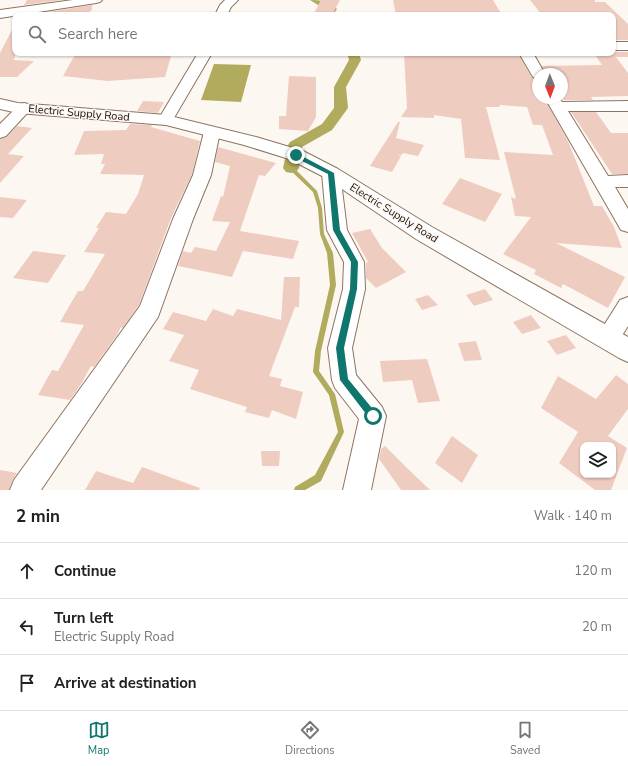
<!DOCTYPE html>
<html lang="en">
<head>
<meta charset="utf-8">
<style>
	:root { --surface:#fff; --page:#f2f2f2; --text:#202124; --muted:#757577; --line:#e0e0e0; --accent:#0f766e }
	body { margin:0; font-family:"Nunito Sans",sans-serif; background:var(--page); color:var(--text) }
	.controls { position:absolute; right:12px; bottom:12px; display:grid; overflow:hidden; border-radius:8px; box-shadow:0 1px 3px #0004 }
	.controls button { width:36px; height:36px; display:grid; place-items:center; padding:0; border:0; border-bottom:1px solid var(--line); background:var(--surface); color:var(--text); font:20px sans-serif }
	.compass { position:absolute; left:532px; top:68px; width:36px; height:36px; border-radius:50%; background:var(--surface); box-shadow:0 1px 3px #0004; rotate:179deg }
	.stop { position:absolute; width:12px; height:12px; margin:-9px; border:3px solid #0f766e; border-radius:50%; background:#fff }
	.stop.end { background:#0f766e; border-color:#fff; box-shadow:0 1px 4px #0008 }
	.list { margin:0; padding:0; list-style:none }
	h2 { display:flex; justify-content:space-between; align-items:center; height:52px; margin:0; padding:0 16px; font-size:17px }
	h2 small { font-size:13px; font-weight:400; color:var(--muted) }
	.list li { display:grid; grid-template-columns:26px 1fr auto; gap:12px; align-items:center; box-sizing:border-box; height:56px; padding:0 16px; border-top:1px solid var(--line) }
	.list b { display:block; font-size:15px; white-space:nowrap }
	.list p { margin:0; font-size:13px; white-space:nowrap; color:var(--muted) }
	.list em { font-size:13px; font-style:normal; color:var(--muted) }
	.icon { flex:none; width:22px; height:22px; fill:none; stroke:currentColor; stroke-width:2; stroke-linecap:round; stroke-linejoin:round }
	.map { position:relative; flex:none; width:628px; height:490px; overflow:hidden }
	.search { position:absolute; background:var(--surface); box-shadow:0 1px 3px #0004; left:12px; right:12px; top:12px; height:44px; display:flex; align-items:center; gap:10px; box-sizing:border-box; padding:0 14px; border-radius:8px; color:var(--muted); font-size:15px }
	.sheet { height:220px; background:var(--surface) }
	nav { display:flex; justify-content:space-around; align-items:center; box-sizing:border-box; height:56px; border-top:1px solid var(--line); background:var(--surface); font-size:11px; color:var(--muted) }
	nav a { display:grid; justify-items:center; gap:2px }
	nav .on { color:var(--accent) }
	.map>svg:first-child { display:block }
	.water { fill:#b1ab5d }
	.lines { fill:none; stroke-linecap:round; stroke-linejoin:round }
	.stream { fill:#b1ab5d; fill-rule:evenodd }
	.canal { fill:#b1ab5d; fill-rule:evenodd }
	.building { fill:#efccc0; fill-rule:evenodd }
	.minor-casing { stroke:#8d7460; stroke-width:2 }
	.primary-casing { stroke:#8d7460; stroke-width:2 }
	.minor { fill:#fff; fill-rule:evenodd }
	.primary { fill:#fff; fill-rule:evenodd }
	.route { fill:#0f766e }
	.labels { text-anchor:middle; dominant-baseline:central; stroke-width:3; stroke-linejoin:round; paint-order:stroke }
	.street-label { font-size:11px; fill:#191008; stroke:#fdf7f2 }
</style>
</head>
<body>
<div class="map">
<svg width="628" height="490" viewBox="0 0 628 490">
	<rect width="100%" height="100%" fill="#fdf7f2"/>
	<path class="water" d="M214,64L251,65L241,102L201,100Z"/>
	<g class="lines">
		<path class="stream" d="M289,167H293L317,191L322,208L324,234L333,253L336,285L321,351L319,371L335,394L344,432L321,481L305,490H294L295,487L315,475L338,432L329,395L313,372L315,351L330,285L327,253L320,234L318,208L313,192L289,169Z"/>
		<path class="canal" d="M310,0C320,0 330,1 337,9L334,13L335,15H323L326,10Z
			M347,53H359L361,60L346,87L348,108L332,130L302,147L299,168L296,172L291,173L286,172L283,168L288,145L290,142L322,124L334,108V87L349,60Z"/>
	</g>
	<path class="building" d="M27,0H62L24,5Z
		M321,0H340L332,15H313Z
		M393,0H493L502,15H396Z
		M530,0H595V2H605L628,24V40H613V15L541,14Z
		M92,5V10L88,13L29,15Z
		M15,24V58L13,60L34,61L17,77H0V53Z
		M613,52H628V57H616L628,73V96L591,97L593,100H563L561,98L562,74H546L542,66L602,65L594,53H613Z
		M76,53H172L165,77L108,81L63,76Z
		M404,53L476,55L475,53H518L532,78L538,79V98H544L568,141L594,206H602L614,227L622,248L556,243L625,277L608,308L563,284L561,288L534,274L536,270L503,254L531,217L515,216L511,197L516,199L504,152L553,155L542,125H533L527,107L499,105L500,107H486L500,160L465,158L461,119L434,115V118L401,117L407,108Z
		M289,76L316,77V117L308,131L279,129V116H286Z
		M143,101L164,102L158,113L137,111Z
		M571,112H596L611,133H628V174H612Z
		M398,122H400L396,138L424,145L418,156L403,153L402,155L397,154L401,156L392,172L370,166Z
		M130,124L152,125L151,127L200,141L192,174L171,218L139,305L123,328L121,327L117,335L94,367L91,366L81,384L70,400L38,395L52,370L58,371L84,325L60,322L78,291H83L105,254L84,252L99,228H96L106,212L126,214L138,194L144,175L100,174L105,164H101L104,154L74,155L84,131L126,130Z
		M17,126L32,128L8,154L24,156L0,183V139L7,137Z
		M218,147L276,163L265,176L259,175L240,231L299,241L293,259L243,251L232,277L178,266L183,251L191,253L195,247L216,251L230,222L212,221L221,196L223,197L230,166L215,162Z
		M460,178L502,194L485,222L442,204Z
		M0,197L27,200L13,218L0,217Z
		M370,229L382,248L406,272L376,288L366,278V263L368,262L352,233Z
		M33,251L66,255L48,283L13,278Z
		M284,277H300L299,307H295L269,376L282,379L280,386L303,392L296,419L272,410L269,418L245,412L247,407L190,389L199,370L169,361L184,335L163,329L173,312L206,321L213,309L233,316L237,309L281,320Z
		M485,289L493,300L474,306L466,295Z
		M428,295L438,305L422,310L415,299Z
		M531,315L541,328L522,334L513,322Z
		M566,335L576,348L557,355L547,341Z
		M476,341L482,360L464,361L458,343Z
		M427,359L440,401L418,403L412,380L383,382L380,361Z
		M616,375L628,384V409L608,436L627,448L611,490H595L559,463L578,432L541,408L558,376L596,399ZM583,445H613V475H583Z
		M452,436L478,455L462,483L435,463Z
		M385,446L408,469L430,490H401L379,459L381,449Z
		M261,451H280L279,466H262Z
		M142,467L200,488L199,490H85L96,471L133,483Z
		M0,470L17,473L13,479L9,490H0Z"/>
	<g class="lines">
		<g class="minor-casing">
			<path id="minor" d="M73,0H102L100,2L96,3L0,18V10Z
				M225,0H238L231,7L227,15H215L220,5Z
				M613,42H628V50H613Z
				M198,53H212L171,123L166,125L161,123L158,120Z
				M519,53H533L545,74H538V78L533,77Z
				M545,98H559L562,102L628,101V111H568L608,176L628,175V187H615L628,209V232L621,230Z
				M24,103L29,105L32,108L29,111L6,136L0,138V124L19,105Z
				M212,127L218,129L220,132L211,175L193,219L158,317L41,490H10L14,480L140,306L173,219L193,175L204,132L206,129Z
				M331,167L337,169L340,173L347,230L364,262L365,289L352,348L356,375L382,407L386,416L371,490H343L359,419L335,388L332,380L328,348L343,289L344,262L327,230L322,173L325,169Z
				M628,297V326L616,345L608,348L600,345L596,338L620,300Z"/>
		</g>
		<g class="primary-casing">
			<path id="primary" d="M0,99L18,103L166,115L256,137L303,151L338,169L432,227L628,337V362L619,358L416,239L324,177L289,159L244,145L166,125L18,113L0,109Z"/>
		</g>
		<use href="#minor" class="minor"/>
		<use href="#primary" class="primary"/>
	</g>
	<path class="route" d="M294,154H298L334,173L340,230L358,262L357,289L344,348L348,379L376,413L377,416L376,419L373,420L370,419L340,380L336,348L350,289L351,262L333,230L328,174L294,157Z"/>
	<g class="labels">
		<g class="street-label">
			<text transform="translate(79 113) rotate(5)">Electric Supply Road</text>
			<text transform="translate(394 213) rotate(32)">Electric Supply Road</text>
		</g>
	</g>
</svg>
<div class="controls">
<button><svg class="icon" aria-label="layers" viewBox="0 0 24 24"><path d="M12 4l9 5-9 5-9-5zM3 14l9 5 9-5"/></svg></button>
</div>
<svg class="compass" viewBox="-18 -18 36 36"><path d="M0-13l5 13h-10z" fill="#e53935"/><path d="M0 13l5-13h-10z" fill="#757577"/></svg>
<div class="stop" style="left:373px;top:416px"></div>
<div class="stop end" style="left:296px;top:155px"></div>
<div class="search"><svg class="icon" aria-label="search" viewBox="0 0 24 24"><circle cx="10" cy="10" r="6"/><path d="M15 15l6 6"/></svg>Search here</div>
</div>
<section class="sheet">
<h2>2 min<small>Walk · 140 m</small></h2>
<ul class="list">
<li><svg class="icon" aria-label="ahead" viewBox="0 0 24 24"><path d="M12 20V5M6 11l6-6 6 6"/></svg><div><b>Continue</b></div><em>120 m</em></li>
<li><svg class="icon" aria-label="left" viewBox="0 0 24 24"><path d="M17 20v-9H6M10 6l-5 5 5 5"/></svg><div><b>Turn left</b><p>Electric Supply Road</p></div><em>20 m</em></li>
<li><svg class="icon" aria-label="arrive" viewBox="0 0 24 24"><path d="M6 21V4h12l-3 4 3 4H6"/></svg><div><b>Arrive at destination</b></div></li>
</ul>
</section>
<nav>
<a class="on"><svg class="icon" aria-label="map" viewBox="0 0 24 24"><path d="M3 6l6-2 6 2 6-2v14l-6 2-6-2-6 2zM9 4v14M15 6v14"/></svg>Map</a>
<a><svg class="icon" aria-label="directions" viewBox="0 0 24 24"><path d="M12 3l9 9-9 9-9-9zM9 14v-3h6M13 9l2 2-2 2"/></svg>Directions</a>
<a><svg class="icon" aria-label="saved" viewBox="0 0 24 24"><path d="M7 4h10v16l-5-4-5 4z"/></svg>Saved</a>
</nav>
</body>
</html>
